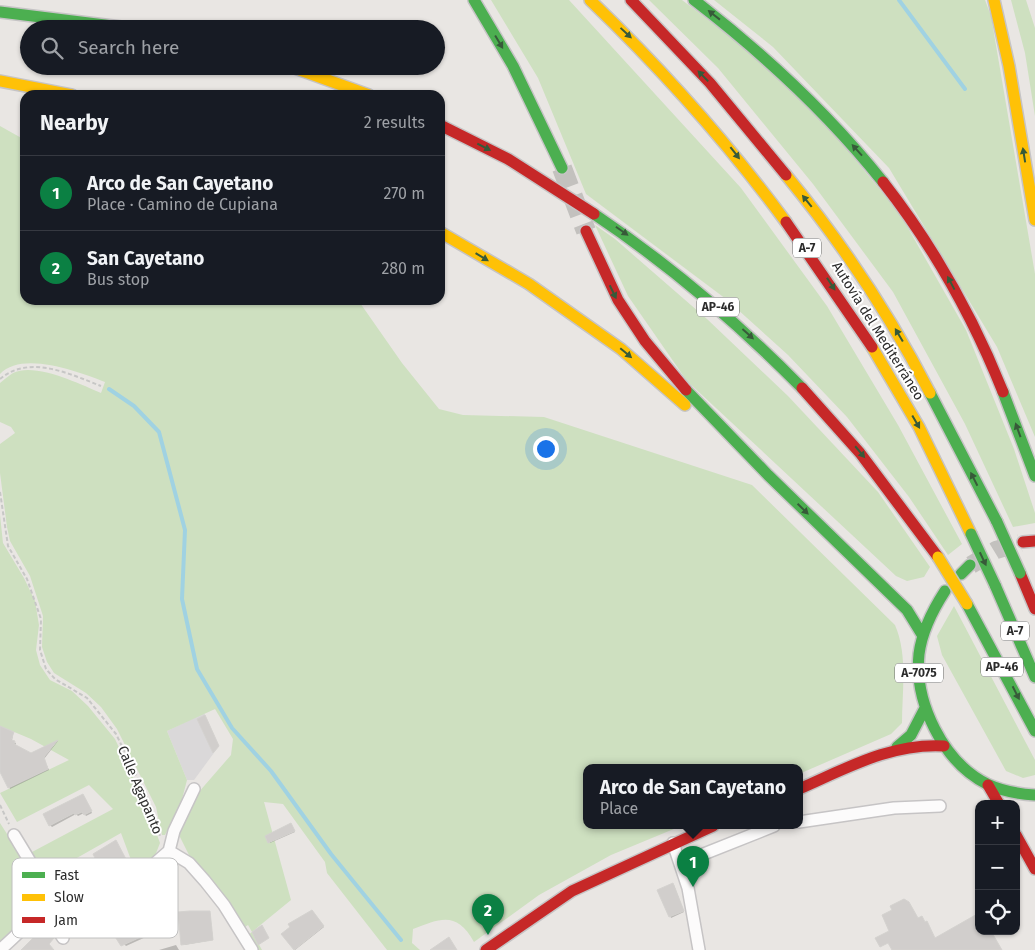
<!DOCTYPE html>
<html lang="en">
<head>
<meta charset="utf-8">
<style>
	:root { --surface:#171b24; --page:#20242c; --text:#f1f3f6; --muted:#9ea1a6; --line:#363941; --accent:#0b8043 }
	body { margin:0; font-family:"Fira Sans",sans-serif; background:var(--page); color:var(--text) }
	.controls { position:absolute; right:15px; bottom:15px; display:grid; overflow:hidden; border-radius:10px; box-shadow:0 1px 4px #0004 }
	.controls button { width:45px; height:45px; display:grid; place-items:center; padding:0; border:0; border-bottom:1px solid var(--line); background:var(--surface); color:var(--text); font:25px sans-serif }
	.you { position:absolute; left:545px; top:448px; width:18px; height:18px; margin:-12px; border:4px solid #fff; border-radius:50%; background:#1a73e8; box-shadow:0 0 0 8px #1a73e833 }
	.badge { display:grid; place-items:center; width:32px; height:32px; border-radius:50%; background:var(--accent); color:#fff; font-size:16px; font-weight:700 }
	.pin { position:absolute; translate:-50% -41px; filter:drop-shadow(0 1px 2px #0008) }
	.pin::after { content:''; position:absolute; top:26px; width:18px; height:15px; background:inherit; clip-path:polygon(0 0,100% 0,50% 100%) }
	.popup { position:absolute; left:583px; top:764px; width:220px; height:65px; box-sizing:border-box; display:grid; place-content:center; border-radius:10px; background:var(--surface); filter:drop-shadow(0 1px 4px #0005); font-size:16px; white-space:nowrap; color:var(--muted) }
	.popup b { font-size:19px; color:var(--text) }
	.popup::after { content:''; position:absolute; left:50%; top:100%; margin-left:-10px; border:10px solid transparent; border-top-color:var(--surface) }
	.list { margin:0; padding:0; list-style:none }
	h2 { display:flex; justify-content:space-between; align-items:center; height:65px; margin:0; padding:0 20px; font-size:21px }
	h2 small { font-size:16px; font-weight:400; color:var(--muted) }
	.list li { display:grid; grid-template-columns:32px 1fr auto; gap:15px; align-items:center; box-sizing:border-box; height:75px; padding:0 20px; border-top:1px solid var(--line) }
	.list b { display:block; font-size:19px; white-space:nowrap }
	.list p { margin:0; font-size:16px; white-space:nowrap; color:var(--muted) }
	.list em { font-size:16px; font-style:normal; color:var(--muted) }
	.icon { flex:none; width:28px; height:28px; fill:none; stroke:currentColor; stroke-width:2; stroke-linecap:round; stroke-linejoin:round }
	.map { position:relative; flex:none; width:1035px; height:950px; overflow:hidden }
	.search { position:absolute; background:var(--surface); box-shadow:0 1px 4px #0004; left:20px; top:20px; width:425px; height:55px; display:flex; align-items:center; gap:12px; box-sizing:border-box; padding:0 18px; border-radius:28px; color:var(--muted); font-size:19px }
	.panel { position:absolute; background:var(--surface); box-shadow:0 1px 4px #0004; left:20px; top:90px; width:425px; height:215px; border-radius:15px }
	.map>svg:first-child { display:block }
	.industrial { fill:#dad8d9 }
	.green { fill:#cee0c0 }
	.shadow { fill:#0003 }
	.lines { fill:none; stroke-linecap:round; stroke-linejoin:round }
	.stream { stroke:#a0d2e2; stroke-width:4 }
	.building { fill:#d1cecc; stroke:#d4d2cf }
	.primary-tunnel { stroke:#c3c1be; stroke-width:18; stroke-dasharray:18 9; stroke-linecap:butt }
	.highway-tunnel { stroke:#c3c1be; stroke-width:20; stroke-dasharray:20 10; stroke-linecap:butt }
	.street-casing { stroke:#c6c4c5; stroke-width:14 }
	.fast-casing { stroke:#c6c4c5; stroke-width:14 }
	.slow-casing { stroke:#c6c4c5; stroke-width:14 }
	.jam-casing { stroke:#c6c4c5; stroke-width:14 }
	.path { stroke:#c7c7c6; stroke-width:2; stroke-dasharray:4 2.5; stroke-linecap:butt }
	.street { stroke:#fcfbfb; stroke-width:11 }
	.fast { stroke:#4caf50; stroke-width:11 }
	.slow { stroke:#ffc107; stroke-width:11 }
	.jam { stroke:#c62828; stroke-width:11 }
	.fast-bridge-casing { stroke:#c5c4c2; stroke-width:14; stroke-linecap:butt }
	.slow-bridge-casing { stroke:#c5c4c2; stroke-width:14; stroke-linecap:butt }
	.fast-bridge { stroke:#4caf50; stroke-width:11 }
	.slow-bridge { stroke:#ffc107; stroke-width:11 }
	.oneway { fill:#375a39 }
	.labels { text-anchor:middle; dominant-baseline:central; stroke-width:4; stroke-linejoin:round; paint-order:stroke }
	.shield { fill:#fff; stroke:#6b6b6b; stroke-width:1 }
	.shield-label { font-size:12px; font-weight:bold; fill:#2c2c2c }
	.street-label { font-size:14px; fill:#2c2c2c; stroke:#fff }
	.key { fill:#fff; stroke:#c0c0c0; stroke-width:1 }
	.key-label { font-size:14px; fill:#2c2c2c }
</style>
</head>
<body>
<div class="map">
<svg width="1035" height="950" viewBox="0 0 1035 950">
	<rect width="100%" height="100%" fill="#e9e6e3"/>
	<path class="industrial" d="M204,713L219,746L194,780H187L167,731Z"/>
	<path class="green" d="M491,0H569L741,188L827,306L898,425L962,544L948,555L909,497L847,417L788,355L726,299L586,194L538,78Z
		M649,0H682L736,41L821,118L900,214L966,330L1014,449L1035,513V523L1013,527L965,424L893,292L813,184L718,68Z
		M714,0H985L991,16L1035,274V437L997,347L889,168L773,47Z
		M1011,0H1026L1035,28V116L1025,53Z
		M0,126L25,140V300H358L402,363L439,409L463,415L544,417L752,485L895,625C908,655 902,692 902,723L891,734L799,774V768H587V826H681L611,855L539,895L474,942C457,911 441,918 413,929L412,943L420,950H387L327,873L325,862L283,804L264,802L291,900L252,932L262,950H256L246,937L252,932L248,925L242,929L222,896L190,857L178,833L198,793L231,755L233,739L215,709L167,731L187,780L181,803L165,835H162L156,807L117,729L101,707L86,693L54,673L47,662L42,647L43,616L30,576L10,541L7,527L0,473V444L15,433L11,427L0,422V383C4,380 8,376 13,373C35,362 80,384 101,393L105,382C80,372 22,350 0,374Z
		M595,225L615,239L707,319L788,396L878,492L930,567L924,577L907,581L896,576L687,381L628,296Z
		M0,515L3,543L24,578L35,601L39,625L36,650L40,665L50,680L72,691L88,706L115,739L147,807L160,843L149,871L155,878L147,885L134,868L121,833L45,876L32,852L113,809L89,785L17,822L0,793L69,760L31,739L0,726Z
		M954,606L1035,760V775L1023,778L1006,771L942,655L937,636Z
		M0,823L37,881L36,908L0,941Z"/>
	<path class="shadow" d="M0,727L13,733L12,741L16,743L15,746L31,754L58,741L44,759L49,770L10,789L0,758Z
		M84,797L92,813L86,816L84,813L78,816L76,814L52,827L50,825Z
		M292,826L295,832L270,843L267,837Z
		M131,863L141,884L144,883L154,895L152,896L168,927L126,946L124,944L133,920L113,882H108Z
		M74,865L80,874L75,876L77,880L63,889L61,887Z
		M674,885L684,912L671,918L659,890Z
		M78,904L90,928L75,936L62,915L60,917L58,914Z
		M312,911L324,927L295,950L283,934Z
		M210,913L213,940L184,945L183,944Z
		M176,945L179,950H159Z"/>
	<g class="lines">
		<path class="stream" d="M899,0L965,89
			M109,389L134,406L159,432L185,530L182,599L197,669L232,728L271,771L331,854L401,940"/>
	</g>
	<path class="building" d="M205,715L219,746L213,753L197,719Z
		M0,726L14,732L11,740L15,741L14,744L31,753L58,740L44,757L48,769L8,788L0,772Z
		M83,794L92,811L84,815L82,812L75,815L74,813L49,826L43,814Z
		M291,823L295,831L268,843L265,836Z
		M116,840L128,863L131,861L140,883L144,881L153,892L151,894L167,925L121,946L112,932L131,919L110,881L107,883L93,854Z
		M74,863L78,871L73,874L75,877L60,888L54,876L57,874L56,872Z
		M673,883L684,911L669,917L657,890Z
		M904,899L909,902L918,918L922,916L925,922L927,921L935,938L979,913V931H991L1002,950H892L888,943L880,947L875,938L889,931L882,915L892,910L890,906Z
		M77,902L90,927L73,936L61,915L59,917L56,913Z
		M312,910L324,926L294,950L281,934L290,927L288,924Z
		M190,911H210L213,940L181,945L178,912Z
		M42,919L48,929L46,932L54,938L49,944L54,950H21L39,932L34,927Z
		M262,925L269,938L258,945L252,932Z
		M449,937L457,950H430L446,939Z"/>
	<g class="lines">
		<path class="primary-tunnel" d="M971,565L996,550L1020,543"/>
		<path class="highway-tunnel" d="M562,168L586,231"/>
		<g class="street-casing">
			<path id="street" d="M799,822L894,808L940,806
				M673,843L688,888L699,950
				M169,851L174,831L194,789
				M681,863L774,826
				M153,865L169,851L189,863L205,881L224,905L252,950
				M42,905L63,938
				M0,950C57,898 53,899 14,835"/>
		</g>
		<g class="fast-casing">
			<path id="fast" d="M474,0L513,66L562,168
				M694,0C764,54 828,113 883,182
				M0,12L137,29
				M594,214C670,265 738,323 802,388
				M686,390L768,475L907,610L923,636
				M1003,392L1035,476
				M930,393L997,522
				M961,574L970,565
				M995,585L1035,677
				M945,591C932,611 922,631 919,654C914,702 943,762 987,784C1002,791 1019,794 1035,795
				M967,604L1035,731
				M897,747L911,735L924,710"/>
		</g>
		<g class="slow-casing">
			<path id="slow" d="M590,0C662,69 727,142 786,222
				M994,0L1009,66L1035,220
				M289,66L369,95
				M0,81L72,95
				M786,175C842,243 890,315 930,393
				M440,232L529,284L621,349L685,405
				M872,347L919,427L971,534"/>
		</g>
		<g class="jam-casing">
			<path id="jam" d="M631,0L710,83L786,175
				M440,125L508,159L594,214
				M883,182C934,247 973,317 1003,392
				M786,222L872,347
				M586,231L618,300L645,341L686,390
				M802,388L860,453L938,557
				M1023,542L1035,541
				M1020,573L1035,609
				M988,785L999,804
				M799,789C847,768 891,743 944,746
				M1016,835L1035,869
				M486,950L572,891L713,826"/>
		</g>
		<path class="path" d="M0,379C29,354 70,374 101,386
			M0,492L8,546L27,579L41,619L40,650L46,669L55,679L87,698L116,734L151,806L160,836
			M0,805L9,824"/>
		<use href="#street" class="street"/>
		<use href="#fast" class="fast"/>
		<use href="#slow" class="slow"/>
		<use href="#jam" class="jam"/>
		<g class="fast-bridge-casing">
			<path id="fast-bridge" d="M997,522L1020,573
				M971,534L995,585"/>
		</g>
		<g class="slow-bridge-casing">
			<path id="slow-bridge" d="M938,557L967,604"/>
		</g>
		<use href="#fast-bridge" class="fast-bridge"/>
		<use href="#slow-bridge" class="slow-bridge"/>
	</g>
	<defs><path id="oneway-solid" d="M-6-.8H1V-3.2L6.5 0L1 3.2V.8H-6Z" transform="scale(1.25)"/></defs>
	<g class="oneway">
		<use href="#oneway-solid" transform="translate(714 15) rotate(-142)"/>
		<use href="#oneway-solid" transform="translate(626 33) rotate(43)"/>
		<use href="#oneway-solid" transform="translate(499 42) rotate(59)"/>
		<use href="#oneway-solid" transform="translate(703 76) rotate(-134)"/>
		<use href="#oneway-solid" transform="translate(484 147) rotate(27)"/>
		<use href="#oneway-solid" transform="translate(857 150) rotate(-132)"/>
		<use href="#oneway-solid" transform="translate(735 153) rotate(52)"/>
		<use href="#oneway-solid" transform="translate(1024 155) rotate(-99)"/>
		<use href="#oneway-solid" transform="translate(807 201) rotate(-129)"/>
		<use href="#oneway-solid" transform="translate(622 231) rotate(35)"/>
		<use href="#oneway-solid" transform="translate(482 257) rotate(31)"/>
		<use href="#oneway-solid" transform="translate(951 283) rotate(-118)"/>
		<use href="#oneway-solid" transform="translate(831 284) rotate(57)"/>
		<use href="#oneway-solid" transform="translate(613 292) rotate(64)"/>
		<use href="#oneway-solid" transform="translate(748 334) rotate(42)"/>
		<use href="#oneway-solid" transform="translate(899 335) rotate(-121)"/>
		<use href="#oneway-solid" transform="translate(626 353) rotate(40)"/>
		<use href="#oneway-solid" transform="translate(916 422) rotate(60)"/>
		<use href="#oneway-solid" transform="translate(1018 430) rotate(-110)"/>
		<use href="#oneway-solid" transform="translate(860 452) rotate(50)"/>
		<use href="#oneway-solid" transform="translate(974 479) rotate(-117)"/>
		<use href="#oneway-solid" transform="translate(803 509) rotate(44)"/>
		<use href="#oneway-solid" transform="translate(983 559) rotate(65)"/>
		<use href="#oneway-solid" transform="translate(1016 693) rotate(63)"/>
	</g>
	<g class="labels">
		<g class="shield">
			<rect x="793" y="238.5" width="28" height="19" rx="4"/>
			<rect x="697" y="297.5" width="42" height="19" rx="4"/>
			<rect x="1001" y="621.5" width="28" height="19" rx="4"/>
			<rect x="981" y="657.5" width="42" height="19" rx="4"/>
			<rect x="895" y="663.5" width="48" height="19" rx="4"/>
		</g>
		<g class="shield-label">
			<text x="807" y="248">A-7</text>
			<text x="718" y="307">AP-46</text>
			<text x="1015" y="631">A-7</text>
			<text x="1002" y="667">AP-46</text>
			<text x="919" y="673">A-7075</text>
		</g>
		<g class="street-label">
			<text transform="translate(878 331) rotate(58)">Autovía del Mediterráneo</text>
			<text transform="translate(140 790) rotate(67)">Calle Agapanto</text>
		</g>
	</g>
	<rect x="12" y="858" width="166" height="80" rx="8" class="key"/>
	<rect x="22" y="872" width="23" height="6" fill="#4caf50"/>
	<rect x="22" y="894" width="23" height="7" fill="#ffc107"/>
	<rect x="22" y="917" width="23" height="6" fill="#c62828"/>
	<g class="key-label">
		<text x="54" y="880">Fast</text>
		<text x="54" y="902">Slow</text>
		<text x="54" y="925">Jam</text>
	</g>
</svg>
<div class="controls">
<button>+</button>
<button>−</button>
<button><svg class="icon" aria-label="locate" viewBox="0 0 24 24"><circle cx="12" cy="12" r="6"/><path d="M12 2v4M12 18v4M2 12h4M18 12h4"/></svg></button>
</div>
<div class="you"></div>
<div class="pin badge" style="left:693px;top:887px">1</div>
<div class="popup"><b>Arco de San Cayetano</b>Place</div>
<div class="pin badge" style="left:488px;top:935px">2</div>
<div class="search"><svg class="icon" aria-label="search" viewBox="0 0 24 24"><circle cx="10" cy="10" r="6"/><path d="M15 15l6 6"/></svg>Search here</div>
<section class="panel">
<h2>Nearby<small>2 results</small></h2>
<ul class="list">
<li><span class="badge">1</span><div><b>Arco de San Cayetano</b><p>Place · Camino de Cupiana</p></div><em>270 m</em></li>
<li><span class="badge">2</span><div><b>San Cayetano</b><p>Bus stop</p></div><em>280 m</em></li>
</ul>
</section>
</div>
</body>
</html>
